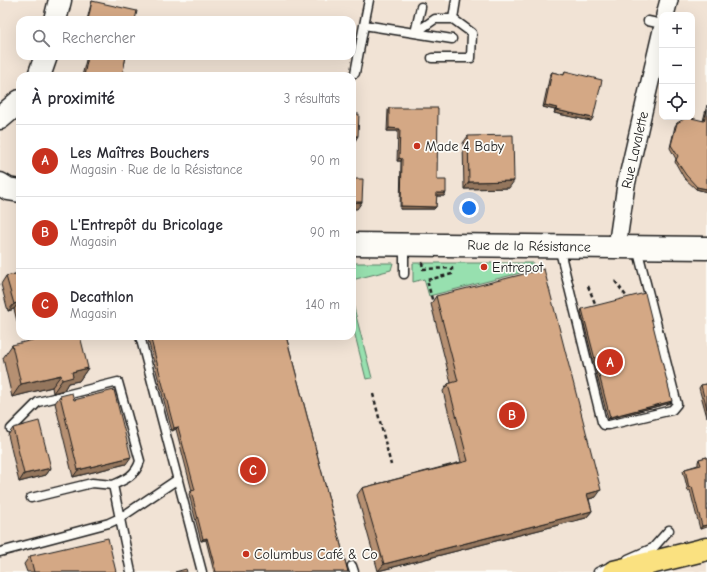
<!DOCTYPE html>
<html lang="fr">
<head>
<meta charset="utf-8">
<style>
	:root { --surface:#fff; --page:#f7f7f7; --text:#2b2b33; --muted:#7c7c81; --line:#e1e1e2; --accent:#c8321e }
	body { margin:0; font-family:"Comic Neue",sans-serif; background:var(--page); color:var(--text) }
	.controls { position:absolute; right:12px; top:12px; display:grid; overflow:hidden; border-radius:8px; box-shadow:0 4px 16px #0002 }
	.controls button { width:36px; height:36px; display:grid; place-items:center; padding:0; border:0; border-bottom:1px solid var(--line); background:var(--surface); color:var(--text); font:20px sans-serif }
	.you { position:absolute; left:469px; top:208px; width:14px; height:14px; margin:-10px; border:3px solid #fff; border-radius:50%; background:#1a73e8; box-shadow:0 0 0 6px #1a73e833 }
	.badge { display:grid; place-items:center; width:26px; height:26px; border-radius:50%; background:var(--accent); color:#fff; font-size:13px; font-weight:700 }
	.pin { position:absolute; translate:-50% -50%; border:2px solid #fff; box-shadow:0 1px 4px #0006 }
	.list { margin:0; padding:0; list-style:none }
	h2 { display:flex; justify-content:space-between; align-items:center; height:52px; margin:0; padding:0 16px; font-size:17px }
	h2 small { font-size:13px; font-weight:400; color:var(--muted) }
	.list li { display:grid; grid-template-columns:26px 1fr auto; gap:12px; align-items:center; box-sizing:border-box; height:72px; padding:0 16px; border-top:1px solid var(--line) }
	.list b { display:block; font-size:15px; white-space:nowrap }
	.list p { margin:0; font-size:13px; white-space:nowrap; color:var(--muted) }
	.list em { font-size:13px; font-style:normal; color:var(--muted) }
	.icon { flex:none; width:22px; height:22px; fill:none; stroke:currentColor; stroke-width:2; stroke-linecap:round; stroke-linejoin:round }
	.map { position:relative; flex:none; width:707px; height:572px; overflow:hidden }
	.search { position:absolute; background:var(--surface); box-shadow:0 4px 16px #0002; left:16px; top:16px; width:340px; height:44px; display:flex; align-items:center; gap:10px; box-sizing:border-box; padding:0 14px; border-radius:12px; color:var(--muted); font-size:15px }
	.panel { position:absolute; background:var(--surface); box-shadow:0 4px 16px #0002; left:16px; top:72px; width:340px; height:268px; border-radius:12px }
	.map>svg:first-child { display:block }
	.built { fill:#f1e3d5; fill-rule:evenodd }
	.garden { fill:#97e0af; stroke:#5a7e66 }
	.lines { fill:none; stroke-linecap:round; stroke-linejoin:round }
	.lane-casing { stroke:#1c1c1c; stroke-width:11 }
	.street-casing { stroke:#1c1c1c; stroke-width:20 }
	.secondary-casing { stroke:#1c1c1c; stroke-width:25 }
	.primary-casing { stroke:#1c1c1c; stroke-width:25 }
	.path { stroke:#1c1c1c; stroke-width:2.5; stroke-dasharray:4 3; stroke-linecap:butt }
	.lane { stroke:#fdfcf7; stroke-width:8 }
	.street { stroke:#fdfcf7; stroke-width:17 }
	.secondary { stroke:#fdfcf7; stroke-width:22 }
	.primary { stroke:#fae180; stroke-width:22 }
	.wall { fill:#b69072; stroke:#1c1c1c }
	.shaded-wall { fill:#94765d; stroke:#1c1c1c }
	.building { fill:#d4a885; stroke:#1c1c1c }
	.poi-dot { fill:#c8321e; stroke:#fdfcf7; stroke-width:1.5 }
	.labels { text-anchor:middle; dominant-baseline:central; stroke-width:3.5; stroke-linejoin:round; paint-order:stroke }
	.poi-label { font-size:14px; fill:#1c1c1c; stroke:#fdfcf7; text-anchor:start }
	.street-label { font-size:14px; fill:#1c1c1c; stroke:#fdfcf7 }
</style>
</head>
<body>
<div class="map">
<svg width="707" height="572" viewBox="0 0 707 572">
	<rect width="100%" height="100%" fill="#fdfcf7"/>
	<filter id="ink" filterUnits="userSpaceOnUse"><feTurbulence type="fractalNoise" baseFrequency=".025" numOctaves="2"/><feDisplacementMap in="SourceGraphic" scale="8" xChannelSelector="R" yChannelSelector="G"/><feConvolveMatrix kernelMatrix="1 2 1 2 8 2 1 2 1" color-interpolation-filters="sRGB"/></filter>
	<g filter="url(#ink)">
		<path class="built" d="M0,0H707V572H0ZM662,15H692V117H662ZM20,20H352V56H20ZM20,76H352V336H20Z"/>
		<path class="garden" d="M352,263H393L391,270L352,280Z
			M413,263H533L536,269L429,296L424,279L413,282Z
			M352,300L372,378L366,379L352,323Z"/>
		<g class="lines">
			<g class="lane-casing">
				<path id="lane" d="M369,0L364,25L452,39
					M421,7L415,33L435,19H453L456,0
					M648,21L662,24
					M432,58H471L472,33L453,19
					M355,73L364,25
					M559,247L602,422L604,425H609L672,410L677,404L637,248
					M404,274V245
					M140,336L202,572
					M11,429L38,402L118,382L140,461C136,475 125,480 113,485
					M31,498L92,483L113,485L131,572
					M0,552L109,523L120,518L178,479
					M628,559L653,548L669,530
					M352,566L354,572
					M598,572L612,566"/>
			</g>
			<g class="street-casing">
				<path id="street" d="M665,15L669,0
					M617,247L626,185L662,30"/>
			</g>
			<g class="secondary-casing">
				<path id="secondary" d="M55,20L60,0
					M39,76L46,56
					M0,118L20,101
					M0,184L8,189L20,191
					M352,244L707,248"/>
			</g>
			<g class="primary-casing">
				<path id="primary" d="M614,572L707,549"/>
			</g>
			<path class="path" d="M422,262L423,269L452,268V274L427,280L433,303
				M615,281L629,300
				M588,286L597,308
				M373,394L391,465"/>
			<use href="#lane" class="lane"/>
			<use href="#street" class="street"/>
			<use href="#secondary" class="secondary"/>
			<use href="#primary" class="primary"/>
		</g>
		<path class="wall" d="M92,1L135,20H87L91,4Z
			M87,56H126L122,76H82Z
			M565,71L591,121L554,113L555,110L543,107L550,75L552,72L563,75Z
			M707,105V192L696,189L684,178L675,162L676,159L670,148L675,126L677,123L703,121Z
			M389,108L437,180L444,196H436V207L434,209H400L401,161H397L398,131H387L388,110Z
			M468,136L509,188L464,189L463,143Z
			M20,273V329H19L14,309L8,311L1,284L6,276Z
			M436,296L596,497L589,499L592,511L586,518L378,571L357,495L362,488L461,462L443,391L448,384L451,383L431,304Z
			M582,309L670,403L608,419L581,312Z
			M147,336H286L348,572H214L206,540L201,541L189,494L191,491H192L176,429L172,431Z
			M12,345L88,368L79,381L68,383L64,390L53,393L52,387L12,397L3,358Z
			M707,384V417L699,388L701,385Z
			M60,396L74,400L126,464L73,477L55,403Z
			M13,428L51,468L46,475L19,482L8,435Z
			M707,457V527L700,529L690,490L688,491L683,471L685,469L698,465V462L699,459Z
			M30,556L116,572H27L24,564Z"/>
		<path class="shaded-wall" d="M545,105L557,108L555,110L543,107Z
			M556,110L593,118L591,121L554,113Z
			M389,128L400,129L398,131H387Z
			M352,136H358L355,141H352Z
			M399,158L402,159L401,161H397Z
			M514,181L509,188L464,189L469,182Z
			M697,187L707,189V192L696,189Z
			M437,193H446L444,196H435Z
			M352,202H362L357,209H352Z
			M401,206L436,207L434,209H400Z
			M19,302L14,309L8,311L14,304Z
			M88,368L79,381L68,383L64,390L53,393L62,380L72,372Z
			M61,375L52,387L12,397L21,384Z
			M672,401L670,403L608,419L610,417Z
			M178,427L176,429L172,431L174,428Z
			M131,457L126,464L73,477L78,470Z
			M51,468L46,475L19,482L24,474Z
			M601,490L596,497L582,501L587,494Z
			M592,511L586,518L378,571L384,564Z
			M707,525V527L700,529L702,526Z
			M207,538L206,540L201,541L203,539Z"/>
		<path class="building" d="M92,1L137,11L135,20H88Z
			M88,56H126L122,76H84Z
			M565,71L602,80L593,118L556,110L557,108L545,105L552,72L564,75Z
			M389,108H438L437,180H446V193H437L436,207L401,206L402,159L399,158L400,129L389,128Z
			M707,110V189L697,187L686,175L676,160L678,156L671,145L677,123L687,117L704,121Z
			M352,114H359L358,136H352Z
			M513,135L514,181L469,182L468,136Z
			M352,179H363L362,202H352Z
			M544,269L601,490L587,494L592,511L384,564L362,488L468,461L448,384L458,381L436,296Z
			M20,273V307L19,302L14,304L6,276Z
			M645,293L672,401L610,417L582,309Z
			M49,336H80L88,368L72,372L73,377L62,380L61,375L21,384L12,345Z
			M150,336H286L348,572H216L207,538L203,539L191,491L195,490L178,427L174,428Z
			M707,384V409L701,385Z
			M114,390L131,457L78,470L60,396L72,393L74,400Z
			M39,421L51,468L24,474L13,428Z
			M707,457V525L702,526L692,487L689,488L685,469L701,465L699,459Z
			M108,538L116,572H34L30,556Z
			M186,569L187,572H175Z"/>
	</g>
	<g class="poi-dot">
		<circle cx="417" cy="146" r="4"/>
		<circle cx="484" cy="267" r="4"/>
		<circle cx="246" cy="554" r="4"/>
	</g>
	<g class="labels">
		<g class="poi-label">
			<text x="425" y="146">Made 4 Baby</text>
			<text x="492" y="267">Entrepot</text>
			<text x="254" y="554">Columbus Café &amp; Co</text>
		</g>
		<g class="street-label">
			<text transform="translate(635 150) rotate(-77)">Rue Lavalette</text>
			<text transform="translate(529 246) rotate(1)">Rue de la Résistance</text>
		</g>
	</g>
</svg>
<div class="controls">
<button>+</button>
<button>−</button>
<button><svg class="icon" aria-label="locate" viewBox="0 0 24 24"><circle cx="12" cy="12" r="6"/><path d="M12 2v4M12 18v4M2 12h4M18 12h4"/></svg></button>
</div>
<div class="you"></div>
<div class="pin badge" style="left:610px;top:362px">A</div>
<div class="pin badge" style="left:512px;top:415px">B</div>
<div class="pin badge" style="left:253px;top:470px">C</div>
<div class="search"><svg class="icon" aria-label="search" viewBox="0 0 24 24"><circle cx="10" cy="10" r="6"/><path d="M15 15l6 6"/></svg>Rechercher</div>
<section class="panel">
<h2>À proximité<small>3 résultats</small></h2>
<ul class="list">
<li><span class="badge">A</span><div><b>Les Maîtres Bouchers</b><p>Magasin · Rue de la Résistance</p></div><em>90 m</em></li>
<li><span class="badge">B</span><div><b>L'Entrepôt du Bricolage</b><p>Magasin</p></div><em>90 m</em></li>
<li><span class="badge">C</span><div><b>Decathlon</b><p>Magasin</p></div><em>140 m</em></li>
</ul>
</section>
</div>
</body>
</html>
